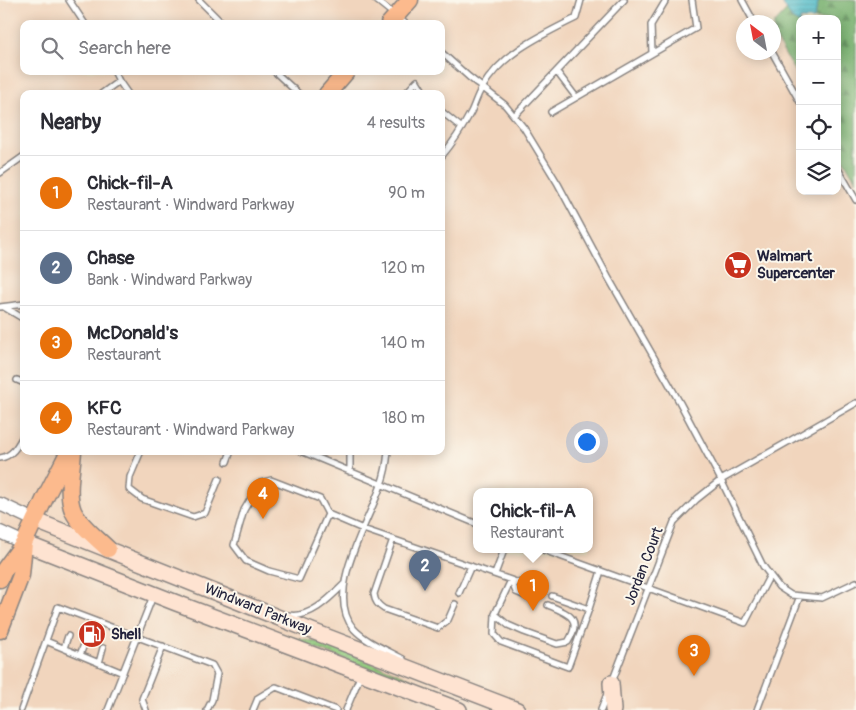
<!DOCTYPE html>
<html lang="en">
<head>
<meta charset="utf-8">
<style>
	:root { --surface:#fff; --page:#f2f2f3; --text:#2b2b33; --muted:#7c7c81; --line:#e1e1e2; --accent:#c8321e }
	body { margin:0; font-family:Pangolin,sans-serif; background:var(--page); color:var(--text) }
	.controls { position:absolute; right:15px; top:15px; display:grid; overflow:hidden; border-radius:10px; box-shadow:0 2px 12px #0003 }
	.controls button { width:45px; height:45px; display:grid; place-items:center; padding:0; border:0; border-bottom:1px solid var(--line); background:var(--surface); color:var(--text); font:25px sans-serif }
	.compass { position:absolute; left:736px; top:15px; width:45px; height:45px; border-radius:50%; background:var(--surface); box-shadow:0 2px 12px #0003; rotate:328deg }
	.you { position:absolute; left:586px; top:441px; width:18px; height:18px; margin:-12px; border:4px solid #fff; border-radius:50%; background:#1a73e8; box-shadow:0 0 0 8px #1a73e833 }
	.badge { display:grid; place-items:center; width:32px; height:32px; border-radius:50%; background:var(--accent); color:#fff; font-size:16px; font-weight:700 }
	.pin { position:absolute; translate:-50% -41px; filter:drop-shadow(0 1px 2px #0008) }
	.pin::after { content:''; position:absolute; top:26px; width:18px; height:15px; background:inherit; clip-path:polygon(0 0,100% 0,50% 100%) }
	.popup { position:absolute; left:473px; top:488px; width:120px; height:65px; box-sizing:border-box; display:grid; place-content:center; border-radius:10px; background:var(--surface); filter:drop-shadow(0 1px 4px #0005); font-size:16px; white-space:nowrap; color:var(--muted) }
	.popup b { font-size:19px; color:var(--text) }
	.popup::after { content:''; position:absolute; left:50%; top:100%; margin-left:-10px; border:10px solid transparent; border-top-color:var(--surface) }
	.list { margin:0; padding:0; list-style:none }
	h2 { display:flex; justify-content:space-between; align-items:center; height:65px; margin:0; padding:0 20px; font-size:21px }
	h2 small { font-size:16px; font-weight:400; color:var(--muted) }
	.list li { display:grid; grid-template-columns:32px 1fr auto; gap:15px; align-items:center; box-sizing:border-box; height:75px; padding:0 20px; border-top:1px solid var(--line) }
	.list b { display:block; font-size:19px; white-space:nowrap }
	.list p { margin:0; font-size:16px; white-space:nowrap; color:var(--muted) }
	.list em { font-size:16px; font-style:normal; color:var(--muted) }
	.icon { flex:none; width:28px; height:28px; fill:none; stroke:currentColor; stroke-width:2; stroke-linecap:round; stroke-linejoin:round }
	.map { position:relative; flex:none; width:856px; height:710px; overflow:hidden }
	.search { position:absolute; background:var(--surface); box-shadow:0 2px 12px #0003; left:20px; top:20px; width:425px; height:55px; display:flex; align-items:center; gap:12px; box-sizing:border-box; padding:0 18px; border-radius:10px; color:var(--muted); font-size:19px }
	.panel { position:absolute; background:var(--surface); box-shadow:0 2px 12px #0003; left:20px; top:90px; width:425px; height:365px; border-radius:10px }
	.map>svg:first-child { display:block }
	.built { fill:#f1d5bd; fill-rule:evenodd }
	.grass { fill:url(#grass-dots); stroke:#5b775d }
	.forest { fill:url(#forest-firs); stroke:#4c6954 }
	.water { fill:url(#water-rules); stroke:#386e82 }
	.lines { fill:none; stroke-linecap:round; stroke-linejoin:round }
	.service-casing { stroke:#888380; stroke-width:8 }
	.tertiary-casing { stroke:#888380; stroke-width:15 }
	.secondary-casing { stroke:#888380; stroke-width:18 }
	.primary-casing { stroke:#888380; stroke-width:19 }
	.service { stroke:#fff; stroke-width:5 }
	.tertiary { stroke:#fff; stroke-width:12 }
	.secondary { stroke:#fee3d1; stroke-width:15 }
	.primary { stroke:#fcba8d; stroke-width:16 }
	.labels { text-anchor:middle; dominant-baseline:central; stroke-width:4; stroke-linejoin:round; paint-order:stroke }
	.poi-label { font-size:15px; font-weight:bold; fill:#22223b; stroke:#fbf7ec; text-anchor:start }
	.street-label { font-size:15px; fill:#22223b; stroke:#fbf7ec }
</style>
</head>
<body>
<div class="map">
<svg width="856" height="710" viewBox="0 0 856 710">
	<defs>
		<pattern id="grass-dots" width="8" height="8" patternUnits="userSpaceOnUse" patternTransform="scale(1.25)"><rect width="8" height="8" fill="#94cc7f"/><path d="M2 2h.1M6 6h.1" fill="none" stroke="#7faf6f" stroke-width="1.8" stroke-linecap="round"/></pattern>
		<pattern id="forest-firs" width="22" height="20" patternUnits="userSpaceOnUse" patternTransform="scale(1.25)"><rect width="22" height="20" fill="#77b06e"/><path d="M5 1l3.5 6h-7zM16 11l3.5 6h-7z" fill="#618f5c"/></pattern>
		<pattern id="water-rules" width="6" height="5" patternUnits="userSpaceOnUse" patternTransform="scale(1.25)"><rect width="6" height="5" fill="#4ebbc9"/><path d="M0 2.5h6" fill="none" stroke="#4098a4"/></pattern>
	</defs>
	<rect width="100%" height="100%" fill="#fbf7ec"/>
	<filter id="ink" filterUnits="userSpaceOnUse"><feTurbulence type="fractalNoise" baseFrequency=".02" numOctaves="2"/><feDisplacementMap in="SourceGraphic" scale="10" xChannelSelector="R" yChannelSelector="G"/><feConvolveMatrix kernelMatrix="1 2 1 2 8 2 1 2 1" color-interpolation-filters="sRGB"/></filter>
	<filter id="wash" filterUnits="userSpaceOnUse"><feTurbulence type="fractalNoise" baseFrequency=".0096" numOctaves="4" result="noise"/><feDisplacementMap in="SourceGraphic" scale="20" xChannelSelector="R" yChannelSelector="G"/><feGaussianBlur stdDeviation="1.12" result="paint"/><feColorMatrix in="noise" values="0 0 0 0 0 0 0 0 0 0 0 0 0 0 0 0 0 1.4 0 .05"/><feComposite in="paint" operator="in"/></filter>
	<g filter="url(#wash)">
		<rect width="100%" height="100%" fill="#eee4c6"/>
		<path class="built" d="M0,0H796L774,24V22H744V52H774V35L800,81V191H837V148L856,181V710H0ZM24,24H441V71H24ZM24,94H441V451H24ZM477,492H589V550H477Z"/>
		<path class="grass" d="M292,638L323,643L412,679L386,675L294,640Z"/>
		<path class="forest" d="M796,0H856V181L837,148V19H800V81L774,35V24Z"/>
		<path class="water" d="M780,0H819L814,19H800V24L793,20Z"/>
	</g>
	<g filter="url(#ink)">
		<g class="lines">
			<g class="service-casing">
				<path id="service" d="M69,0L85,24
					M199,0L223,24
					M376,0L406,24
					M742,0L754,22
					M441,52L469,77L505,105L524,128L558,184L608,277L680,403L721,480L763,566L779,587L791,595L822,598L856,582
					M772,52L800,102
					M652,53L651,25L666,0
					M114,71L119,81
					M274,71L299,94
					M557,72L576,97
					M101,94L119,81L128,94
					M405,94L417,81L425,94
					M441,111L462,128
					M551,112L696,28L692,0
					M514,116L624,0
					M441,157C453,143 462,129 471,112C475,104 477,95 482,88C502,53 542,35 576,18L581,0
					M837,167L856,200
					M0,173L24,156
					M0,307L24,304
					M4,307L24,319
					M17,380L24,383
					M141,451L130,477L129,489L142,499L193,517L205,513L219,479
					M301,451L477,524
					M388,451C387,463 385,474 381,485C369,522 323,593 354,629C366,642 387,650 403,659
					M0,458C13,456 18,445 24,434
					M227,462L231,451
					M350,472V451
					M271,480L320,499L328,514L299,579L269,571L246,561L234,545L244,510L260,483Z
					M328,514L363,529L511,580L516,592L528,597
					M393,539L374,594C375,602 378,605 384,609L438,628L448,620L455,604
					M543,550L745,623L770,575
					M495,574L504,550
					M532,588L511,580L495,614L494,634L501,642L568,667L589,609L552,596
					M459,593L471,566
					M589,609L601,571
					M495,614L508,625L524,632L557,644L568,642C583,618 569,614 548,605
					M288,615C310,619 330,598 344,584
					M46,641L123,673
					M64,648L68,636
					M80,655L85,642
					M99,663L103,648
					M612,682L674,522L697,499L721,480L856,403
					M21,710L58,607L212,665L217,674L212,700L207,710
					M108,710L153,596
					M146,710L142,699L163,646
					M253,710L258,698L276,687L336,710
					M346,710L361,674
					M601,710L607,694
					M757,710L800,596"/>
			</g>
			<g class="tertiary-casing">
				<path id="tertiary" d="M0,504L34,520
					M0,532L24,543"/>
			</g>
			<g class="secondary-casing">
				<path id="secondary" d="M34,520L312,631L517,710
					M24,543L174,602L459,710
					M611,683L613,710"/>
			</g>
			<g class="primary-casing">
				<path id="primary" d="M389,24L410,0
					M327,94L347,71
					M73,451C72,470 66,493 73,511C80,526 97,538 108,549
					M0,579L4,570L24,543L45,498L69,451
					M0,630L21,575L24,543"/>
			</g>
			<use href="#service" class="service"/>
			<use href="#tertiary" class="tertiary"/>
			<use href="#secondary" class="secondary"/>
			<use href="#primary" class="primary"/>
		</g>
	</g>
	<defs>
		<g id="supermarket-disc" transform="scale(1.4375)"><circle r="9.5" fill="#c8321e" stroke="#fbf7ec"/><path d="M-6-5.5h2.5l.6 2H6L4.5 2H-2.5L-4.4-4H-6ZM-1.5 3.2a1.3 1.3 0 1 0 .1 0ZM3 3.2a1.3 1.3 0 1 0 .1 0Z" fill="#fff"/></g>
		<g id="fuel-disc" transform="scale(1.4375)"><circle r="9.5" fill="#c8321e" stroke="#fbf7ec"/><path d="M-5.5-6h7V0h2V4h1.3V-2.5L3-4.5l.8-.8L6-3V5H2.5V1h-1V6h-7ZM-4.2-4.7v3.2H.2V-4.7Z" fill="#fff"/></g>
	</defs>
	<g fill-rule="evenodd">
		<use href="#supermarket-disc" x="738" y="265"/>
		<use href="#fuel-disc" x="92" y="634"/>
	</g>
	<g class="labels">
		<g class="poi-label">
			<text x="757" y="256">Walmart<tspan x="757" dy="17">Supercenter</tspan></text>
			<text x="111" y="634">Shell</text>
		</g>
		<g class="street-label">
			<text transform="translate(644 566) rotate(-69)">Jordan Court</text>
			<text transform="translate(258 609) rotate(22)">Windward Parkway</text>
		</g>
	</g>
</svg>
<div class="controls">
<button>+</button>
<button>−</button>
<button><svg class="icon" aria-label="locate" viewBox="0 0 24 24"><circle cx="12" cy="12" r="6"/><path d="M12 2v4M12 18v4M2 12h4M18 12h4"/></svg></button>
<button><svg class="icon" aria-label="layers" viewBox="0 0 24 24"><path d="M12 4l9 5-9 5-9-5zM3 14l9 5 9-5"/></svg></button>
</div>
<svg class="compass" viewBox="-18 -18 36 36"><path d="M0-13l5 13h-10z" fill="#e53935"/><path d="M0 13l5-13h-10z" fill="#7c7c81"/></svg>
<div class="you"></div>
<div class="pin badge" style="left:533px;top:611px;background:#e8710a">1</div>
<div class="popup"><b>Chick-fil-A</b>Restaurant</div>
<div class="pin badge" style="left:425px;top:591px;background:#5c6f8a">2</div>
<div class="pin badge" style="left:694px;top:676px;background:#e8710a">3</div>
<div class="pin badge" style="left:263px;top:519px;background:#e8710a">4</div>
<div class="search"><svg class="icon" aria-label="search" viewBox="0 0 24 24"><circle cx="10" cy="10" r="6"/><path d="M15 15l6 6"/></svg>Search here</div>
<section class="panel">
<h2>Nearby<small>4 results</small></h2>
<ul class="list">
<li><span class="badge" style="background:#e8710a">1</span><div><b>Chick-fil-A</b><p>Restaurant · Windward Parkway</p></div><em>90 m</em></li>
<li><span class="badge" style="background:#5c6f8a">2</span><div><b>Chase</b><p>Bank · Windward Parkway</p></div><em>120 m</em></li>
<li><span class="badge" style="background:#e8710a">3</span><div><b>McDonald's</b><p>Restaurant</p></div><em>140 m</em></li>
<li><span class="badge" style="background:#e8710a">4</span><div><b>KFC</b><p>Restaurant · Windward Parkway</p></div><em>180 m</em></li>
</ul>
</section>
</div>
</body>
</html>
